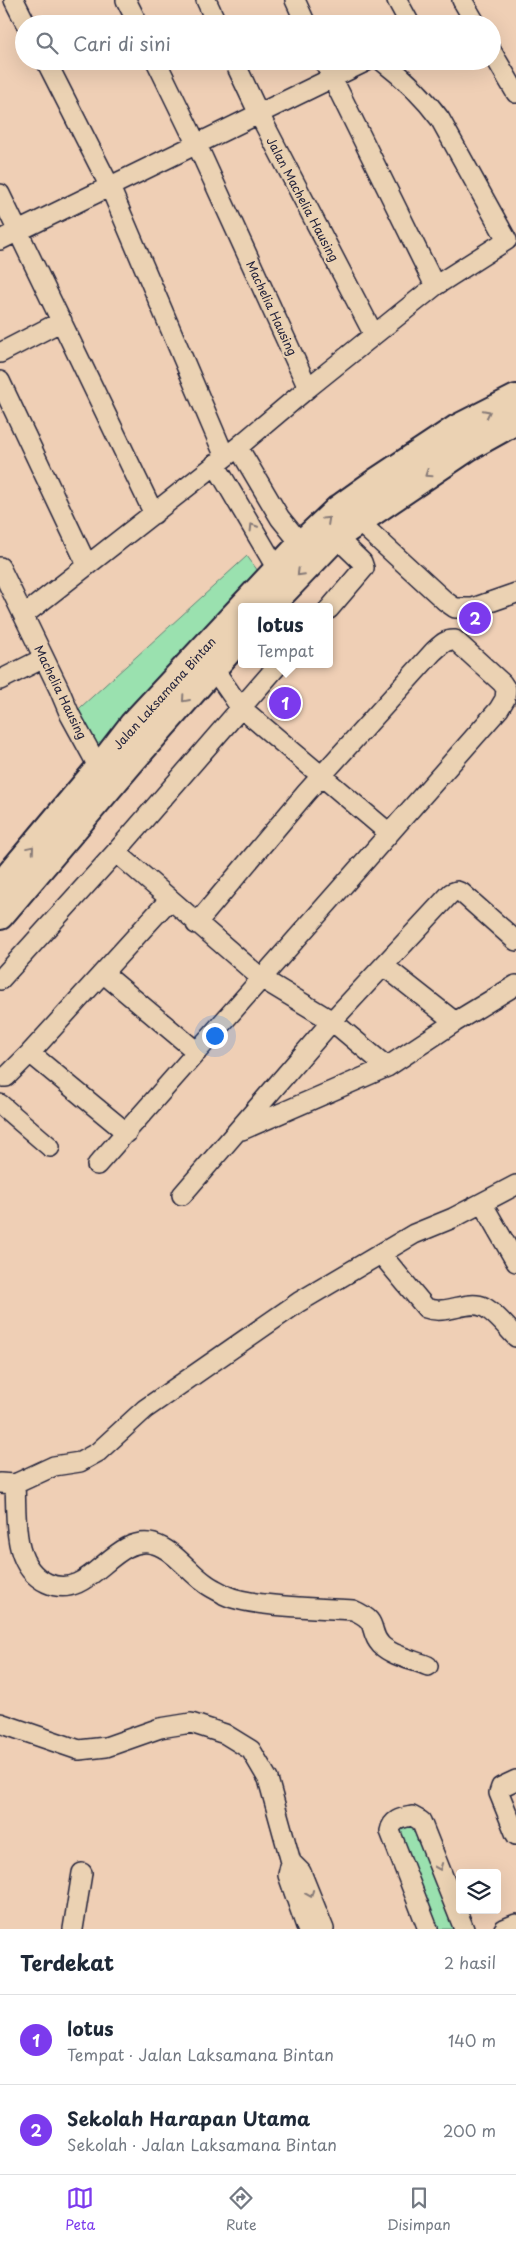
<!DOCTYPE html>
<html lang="id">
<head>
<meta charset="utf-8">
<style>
	:root { --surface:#fff; --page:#f2f2f3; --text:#1f2937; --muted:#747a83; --line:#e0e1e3; --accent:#7c3aed }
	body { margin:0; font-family:"Playpen Sans",sans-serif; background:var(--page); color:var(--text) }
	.controls { position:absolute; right:15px; bottom:15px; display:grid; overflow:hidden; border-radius:5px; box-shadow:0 5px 20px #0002 }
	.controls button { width:45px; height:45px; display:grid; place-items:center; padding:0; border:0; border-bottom:1px solid var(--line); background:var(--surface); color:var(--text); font:25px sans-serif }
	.you { position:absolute; left:214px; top:1035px; width:18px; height:18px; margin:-12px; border:4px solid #fff; border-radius:50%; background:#1a73e8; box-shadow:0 0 0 8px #1a73e833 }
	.badge { display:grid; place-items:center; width:32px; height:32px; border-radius:50%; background:var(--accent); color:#fff; font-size:16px; font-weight:700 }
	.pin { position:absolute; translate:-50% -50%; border:2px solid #fff; box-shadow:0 1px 5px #0006 }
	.popup { position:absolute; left:238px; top:603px; width:95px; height:65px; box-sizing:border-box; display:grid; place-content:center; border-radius:5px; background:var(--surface); filter:drop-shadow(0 1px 4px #0005); font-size:16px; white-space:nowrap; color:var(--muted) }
	.popup b { font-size:19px; color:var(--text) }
	.popup::after { content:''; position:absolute; left:50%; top:100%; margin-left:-10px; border:10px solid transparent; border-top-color:var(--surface) }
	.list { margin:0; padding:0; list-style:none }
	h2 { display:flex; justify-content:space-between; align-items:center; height:65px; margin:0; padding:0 20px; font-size:21px }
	h2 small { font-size:16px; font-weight:400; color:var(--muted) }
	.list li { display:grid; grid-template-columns:32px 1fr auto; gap:15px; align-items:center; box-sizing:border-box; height:90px; padding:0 20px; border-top:1px solid var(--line) }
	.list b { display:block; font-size:19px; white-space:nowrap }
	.list p { margin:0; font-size:16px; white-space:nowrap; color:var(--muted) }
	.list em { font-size:16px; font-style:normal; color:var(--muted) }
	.icon { flex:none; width:28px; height:28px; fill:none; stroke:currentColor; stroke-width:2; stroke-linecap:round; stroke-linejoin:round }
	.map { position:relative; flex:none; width:516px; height:1929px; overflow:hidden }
	.search { position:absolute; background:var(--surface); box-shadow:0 5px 20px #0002; left:15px; right:15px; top:15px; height:55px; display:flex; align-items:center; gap:12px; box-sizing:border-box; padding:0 18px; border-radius:28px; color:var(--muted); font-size:19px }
	.sheet { height:245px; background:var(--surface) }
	nav { display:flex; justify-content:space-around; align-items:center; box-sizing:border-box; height:70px; border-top:1px solid var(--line); background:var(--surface); font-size:14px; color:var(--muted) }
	nav a { display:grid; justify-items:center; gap:2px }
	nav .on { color:var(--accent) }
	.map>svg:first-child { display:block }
	.green { fill:#9ae1af; stroke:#5e8275 }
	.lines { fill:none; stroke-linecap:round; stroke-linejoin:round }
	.minor-casing { stroke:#22223b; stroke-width:22 }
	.secondary-casing { stroke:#22223b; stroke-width:30 }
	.minor { stroke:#ebd2b3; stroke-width:19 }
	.secondary { stroke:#ebd2b3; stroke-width:26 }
	.oneway { stroke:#867a77 }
	.labels { text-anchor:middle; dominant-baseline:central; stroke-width:4.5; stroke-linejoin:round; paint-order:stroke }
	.street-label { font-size:12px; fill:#22223b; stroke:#ebd2b3 }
</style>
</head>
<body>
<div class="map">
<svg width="516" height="1929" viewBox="0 0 516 1929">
	<rect width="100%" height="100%" fill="#efcfb5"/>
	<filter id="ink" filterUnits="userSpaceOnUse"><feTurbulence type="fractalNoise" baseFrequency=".02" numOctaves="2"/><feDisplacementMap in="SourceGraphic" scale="10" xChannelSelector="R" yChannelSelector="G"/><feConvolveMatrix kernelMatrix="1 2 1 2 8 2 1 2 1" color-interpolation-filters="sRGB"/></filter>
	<g filter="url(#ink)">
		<path class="green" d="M247,556L269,586L106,773L71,716Z
			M416,1824L458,1929H435L396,1832Z"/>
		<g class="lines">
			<g class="minor-casing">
				<path id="minor" d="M14,0L26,24
					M126,0L138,24
					M206,0L217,24
					M295,0L306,24
					M397,0L410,24
					M462,0L476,24
					M492,52L516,93
					M46,61L110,187L225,457
					M156,61L197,145L308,388
					M234,61L259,114L374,335
					M324,61L435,286
					M0,194L154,514
					M0,240L367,61
					M0,353L62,321
					M0,381L87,565
					M238,447L280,518L301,544
					M215,464L277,569
					M358,521L445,601L455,608H473L516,593
					M0,567L59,689L70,715L99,768
					M329,609L364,568L362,562L336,537
					M24,615L238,447L308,388L435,286L507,240L440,119C424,97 404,78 382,61
					M213,668L240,707L389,833
					M0,680L44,658
					M116,852L261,978L332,1021L387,1067
					M384,966L455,1022
					M103,973L197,1052
					M0,980L116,852L279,664
					M30,1053L127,1133
					M0,1077H6L30,1053L170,899
					M0,1104L50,1147
					M242,1130L387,1067L455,1022L516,985
					M97,1165L499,709L505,699L506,689L502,683L455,640C445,639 440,646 433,652L306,793L196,924
					M182,1195L332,1021L451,893L457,891L462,893L516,941
					M482,1203L516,1262
					M381,1254L426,1308C447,1316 467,1299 484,1307C496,1313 507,1328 516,1337
					M0,1483L15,1484L54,1466L80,1462L98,1452L145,1409L299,1302L414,1234L453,1218L516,1185
					M15,1484C17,1518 11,1566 47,1583C90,1603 112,1533 154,1544C174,1550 189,1572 205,1583C211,1588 219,1591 225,1595C250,1607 322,1608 353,1610C381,1622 367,1630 381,1645C392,1656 414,1660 428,1666
					M0,1723L79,1750L106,1747L160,1728L191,1723L225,1734L251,1750L268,1779L291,1862L288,1875L307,1929
					M516,1780L501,1787L499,1793L516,1835
					M291,1862L301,1872L324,1929
					M73,1929L82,1873
					M428,1929L390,1831C392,1819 402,1818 412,1816L421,1821L464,1929
					M504,1929L516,1924"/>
			</g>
			<g class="secondary-casing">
				<path id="secondary" d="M269,607L336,537L469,447L516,421
					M0,886L99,768L133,724L301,544L338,509L377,481L457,428L516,398
					M0,916L130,763L241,637"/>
			</g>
			<use href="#minor" class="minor"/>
			<use href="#secondary" class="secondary"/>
		</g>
		<defs><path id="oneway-chevron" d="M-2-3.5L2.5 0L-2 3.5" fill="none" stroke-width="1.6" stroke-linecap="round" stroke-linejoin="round" transform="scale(1.25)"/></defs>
		<g class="oneway">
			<use href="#oneway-chevron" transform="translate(487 413) rotate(-27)"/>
			<use href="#oneway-chevron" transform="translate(428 474) rotate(146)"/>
			<use href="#oneway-chevron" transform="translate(327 520) rotate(-43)"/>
			<use href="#oneway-chevron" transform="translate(253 527) rotate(-122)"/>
			<use href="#oneway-chevron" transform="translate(300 573) rotate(135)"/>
			<use href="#oneway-chevron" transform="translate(185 699) rotate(131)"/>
			<use href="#oneway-chevron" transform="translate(31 849) rotate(-50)"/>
			<use href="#oneway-chevron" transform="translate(439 1867) rotate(68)"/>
			<use href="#oneway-chevron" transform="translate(310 1894) rotate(68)"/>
		</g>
	</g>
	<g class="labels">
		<g class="street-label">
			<text transform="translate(303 199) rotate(62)">Jalan Machelia Hausing</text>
			<text transform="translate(272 308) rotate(65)">Machelia Hausing</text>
			<text transform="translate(61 692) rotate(64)">Machelia Hausing</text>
			<text transform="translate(164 693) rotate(-48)">Jalan Laksamana Bintan</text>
		</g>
	</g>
</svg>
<div class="controls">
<button><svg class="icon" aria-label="layers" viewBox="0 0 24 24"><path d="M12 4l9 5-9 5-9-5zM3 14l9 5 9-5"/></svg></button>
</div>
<div class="you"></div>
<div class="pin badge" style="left:285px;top:703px">1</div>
<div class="popup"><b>lotus</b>Tempat</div>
<div class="pin badge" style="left:475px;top:618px">2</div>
<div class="search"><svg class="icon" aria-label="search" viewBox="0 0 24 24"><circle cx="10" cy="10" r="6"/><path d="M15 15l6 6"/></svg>Cari di sini</div>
</div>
<section class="sheet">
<h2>Terdekat<small>2 hasil</small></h2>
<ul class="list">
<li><span class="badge">1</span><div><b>lotus</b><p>Tempat · Jalan Laksamana Bintan</p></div><em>140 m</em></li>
<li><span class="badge">2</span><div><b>Sekolah Harapan Utama</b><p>Sekolah · Jalan Laksamana Bintan</p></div><em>200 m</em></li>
</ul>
</section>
<nav>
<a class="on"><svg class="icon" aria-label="map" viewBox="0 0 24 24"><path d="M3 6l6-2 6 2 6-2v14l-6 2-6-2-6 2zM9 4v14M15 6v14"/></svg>Peta</a>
<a><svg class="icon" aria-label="directions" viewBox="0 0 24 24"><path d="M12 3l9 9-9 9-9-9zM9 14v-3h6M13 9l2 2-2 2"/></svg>Rute</a>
<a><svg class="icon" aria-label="saved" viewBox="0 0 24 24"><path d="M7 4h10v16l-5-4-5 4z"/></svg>Disimpan</a>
</nav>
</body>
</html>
